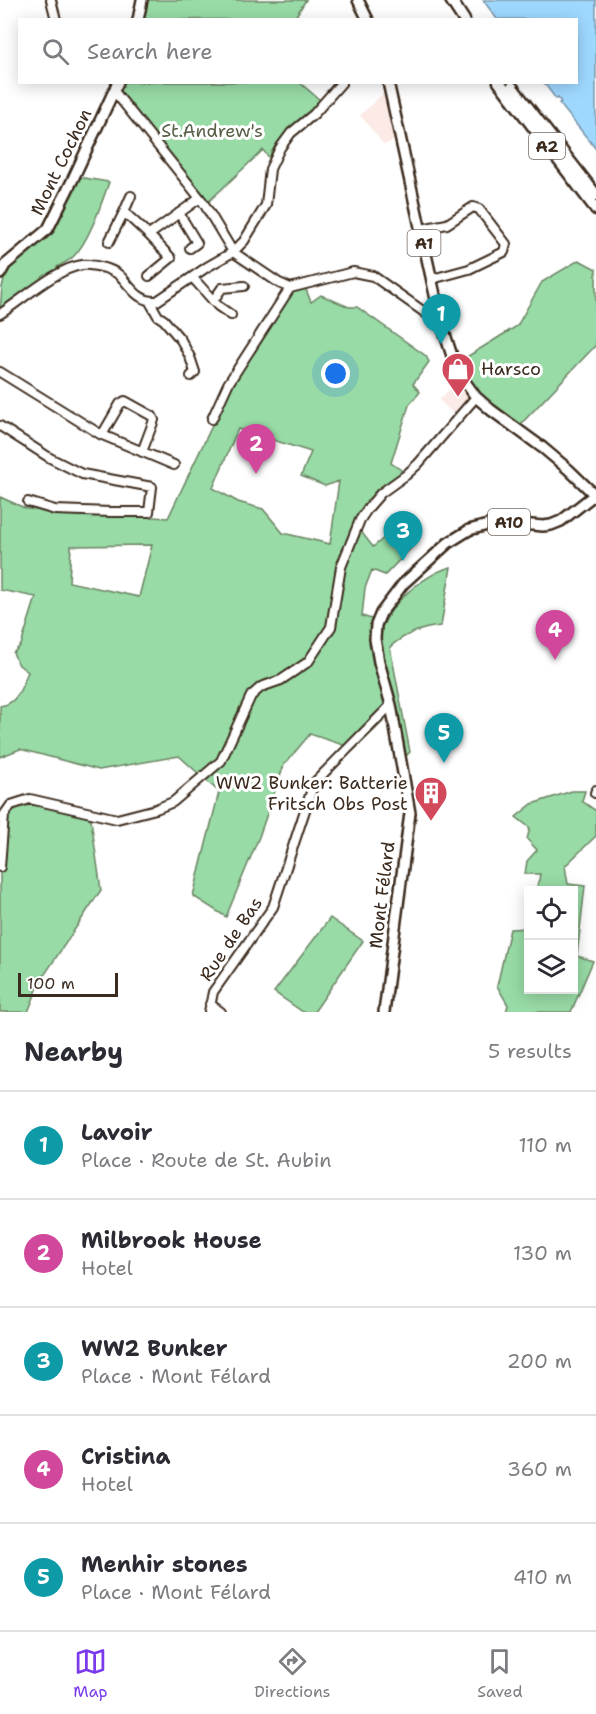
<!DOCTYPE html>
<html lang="en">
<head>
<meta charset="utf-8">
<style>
	:root { --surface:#fff; --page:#f2f2f3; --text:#2b2b33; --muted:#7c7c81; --line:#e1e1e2; --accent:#7c3aed }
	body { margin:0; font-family:"Shantell Sans",sans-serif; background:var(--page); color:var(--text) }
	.controls { position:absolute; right:18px; bottom:18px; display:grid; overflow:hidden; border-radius:0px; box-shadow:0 3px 15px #0003 }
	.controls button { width:54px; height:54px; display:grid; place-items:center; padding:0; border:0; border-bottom:2px solid var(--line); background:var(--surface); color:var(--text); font:30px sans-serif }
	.scale { position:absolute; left:18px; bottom:15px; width:100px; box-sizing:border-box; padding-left:6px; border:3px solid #3b2a1e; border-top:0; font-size:16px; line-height:21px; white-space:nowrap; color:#3b2a1e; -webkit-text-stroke:4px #fff; paint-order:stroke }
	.you { position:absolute; left:336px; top:374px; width:21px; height:21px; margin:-15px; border:4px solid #fff; border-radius:50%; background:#1a73e8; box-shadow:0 0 0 9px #1a73e833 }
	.badge { display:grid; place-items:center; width:39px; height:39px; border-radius:50%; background:var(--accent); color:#fff; font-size:20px; font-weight:700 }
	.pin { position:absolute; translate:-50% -50px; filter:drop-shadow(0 2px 3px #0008) }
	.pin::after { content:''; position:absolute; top:32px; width:21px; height:18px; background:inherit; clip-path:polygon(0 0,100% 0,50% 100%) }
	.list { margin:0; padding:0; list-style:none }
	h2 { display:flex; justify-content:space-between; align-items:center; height:78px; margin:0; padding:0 24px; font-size:26px }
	h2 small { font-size:20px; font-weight:400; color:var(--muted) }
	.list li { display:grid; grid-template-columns:39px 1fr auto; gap:18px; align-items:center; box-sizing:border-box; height:108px; padding:0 24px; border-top:2px solid var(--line) }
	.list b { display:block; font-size:22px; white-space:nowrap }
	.list p { margin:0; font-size:20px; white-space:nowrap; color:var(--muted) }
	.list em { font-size:20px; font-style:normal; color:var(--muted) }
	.icon { flex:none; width:33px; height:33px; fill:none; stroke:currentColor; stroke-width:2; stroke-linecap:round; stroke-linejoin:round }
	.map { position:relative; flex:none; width:596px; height:1012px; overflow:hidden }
	.search { position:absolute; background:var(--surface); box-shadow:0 3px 15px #0003; left:18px; right:18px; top:18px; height:66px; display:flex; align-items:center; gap:15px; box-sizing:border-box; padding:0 21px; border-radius:0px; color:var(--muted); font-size:22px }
	.sheet { height:618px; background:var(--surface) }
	nav { display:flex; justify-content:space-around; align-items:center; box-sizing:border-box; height:84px; border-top:2px solid var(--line); background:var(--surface); font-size:16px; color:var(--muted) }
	nav a { display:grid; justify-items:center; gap:3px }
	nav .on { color:var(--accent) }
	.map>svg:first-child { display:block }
	.built { fill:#fbeae5 }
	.green { fill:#98dba6; stroke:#6a8262; stroke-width:1.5; fill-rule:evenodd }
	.water { fill:#9fd8ff; stroke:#7792a5; stroke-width:1.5 }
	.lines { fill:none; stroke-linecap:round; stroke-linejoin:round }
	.minor-casing { stroke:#3b2a1e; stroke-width:12 }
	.major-casing { stroke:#3b2a1e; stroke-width:14 }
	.highway-casing { stroke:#3b2a1e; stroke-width:15 }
	.minor { stroke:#fff; stroke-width:8 }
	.major { stroke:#fff; stroke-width:9 }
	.highway { stroke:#fff; stroke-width:10 }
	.labels { text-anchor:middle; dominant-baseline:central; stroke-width:6; stroke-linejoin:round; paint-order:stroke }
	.shield { fill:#fff; stroke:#766a62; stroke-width:1.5 }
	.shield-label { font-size:16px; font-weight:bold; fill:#3b2a1e }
	.park-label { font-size:18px; fill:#575f47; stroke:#fff }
	.street-label { font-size:18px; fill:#3b2a1e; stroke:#fff }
	.poi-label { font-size:18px; fill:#3b2a1e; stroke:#fff; text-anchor:start }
</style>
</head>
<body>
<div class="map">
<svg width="596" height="1012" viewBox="0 0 596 1012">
	<rect width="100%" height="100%" fill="#fff"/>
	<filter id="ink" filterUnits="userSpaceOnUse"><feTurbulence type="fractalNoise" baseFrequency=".0167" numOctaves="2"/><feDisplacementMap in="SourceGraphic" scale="12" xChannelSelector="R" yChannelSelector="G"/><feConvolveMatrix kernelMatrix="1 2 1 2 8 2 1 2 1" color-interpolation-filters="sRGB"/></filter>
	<g filter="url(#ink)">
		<path class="built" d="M385,92L395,140L384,145L360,115Z
			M460,383L468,397L467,403L455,415L439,400L451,388Z"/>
		<path class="green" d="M146,0H306L294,19L142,20Z
			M121,82H299L320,100L276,146L271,152L270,159L263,150L207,203L118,91Z
			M78,177L109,182C102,202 89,242 73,257C69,261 62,264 57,267L58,271L0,310L2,287L6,272L52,232Z
			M579,260L596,269V345L519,426L486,401L469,384L460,361L517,326L542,282Z
			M305,287L311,302L321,295L349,307H357L426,356L429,362L413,384L420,392L409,405L391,463L404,472L374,499L359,529L373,547L398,526L413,546L385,575L372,570L365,588L362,616L384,623C388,616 392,608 398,602C409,589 434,571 451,567L441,626C422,628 404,634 390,647L410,752L405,757L395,710L355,749L310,734L284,765L259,837L226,917L193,896L219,792L179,756L99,770L20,749L0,757V706C18,704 21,687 28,672L19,665L13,653L21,645L36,597L0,590V497L27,509L168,518L243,361L291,291ZM238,429L311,452L301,476L325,486L339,481L330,544L283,533L263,509L238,502L213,488ZM152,545L139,597L69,582L71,546Z
			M572,791H585L582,801L596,811V836L565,866L568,884L585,886L577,956L593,961L571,1012H506L508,1005L497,986L510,929L528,928V990H574V891L537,890L540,874H525L527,861L537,850L527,839L530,828L516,817L532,804Z
			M30,799L90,813L101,890L41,980L28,1012H0V867L4,815L11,805Z
			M330,918L363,941L314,1012H303L274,992Z"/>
		<path class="water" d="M483,0H596V149L559,103L561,102L558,98L556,99L544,83L576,82V20L497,19Z"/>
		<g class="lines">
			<g class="minor-casing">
				<path id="minor" d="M51,0L56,20
					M114,91L203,202L233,252L279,283L290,288L353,272L373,276L434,319L441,322
					M124,212L131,196
					M179,213L197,243L190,248
					M421,229L447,224L473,207L479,209L506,244L504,252L469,269L432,279
					M109,242L124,212L149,235L200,198
					M149,276L171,258L149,235
					M193,278L218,306L231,315
					M213,301L222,288L244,286
					M150,302L158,316L164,320L181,340L190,357L195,372L191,376
					M0,314C22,300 57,268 82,265C90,264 97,266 105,268C113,271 119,273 124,280C133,291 141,302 157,301L207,267L233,252L244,241L266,205L270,169L280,148L291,133L314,114L342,82
					M0,372L100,434L174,465
					M212,419L228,384L290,288
					M0,426L50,458L82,474L152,487L149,512H111L55,510L28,502
					M102,435L120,404L125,401L152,416L154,420L142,452
					M596,790L595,793H596
					M0,867L4,815L11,805L30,799L117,819L156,809L173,802L221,761L251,696L261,687L281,680L308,662L331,627L341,567L360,520L368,508L381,493L406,475L418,464L476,397
					M210,1004L221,1012
					M209,1012L213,992L273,907L314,783L391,705"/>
			</g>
			<g class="major-casing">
				<path id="major" d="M358,0L368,20
					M138,20L142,0
					M388,82L441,322L454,362L463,379L476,397L491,410L543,448L568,469L596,496
					M0,274L5,265L48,229L72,181L118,82
					M384,1012L410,813L391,705L379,662L375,639L376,625L381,613L403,584L448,543L469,530L499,522L543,526L551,525L561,521L594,495"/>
			</g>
			<g class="highway-casing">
				<path id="highway" d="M451,0L464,20
					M499,82L596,209
					M512,87L596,195"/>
			</g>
			<use href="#minor" class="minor"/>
			<use href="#major" class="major"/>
			<use href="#highway" class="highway"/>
		</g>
	</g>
	<defs>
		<g id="shop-pin" transform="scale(1.725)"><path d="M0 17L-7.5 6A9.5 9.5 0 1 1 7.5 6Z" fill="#d1495b" stroke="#fff"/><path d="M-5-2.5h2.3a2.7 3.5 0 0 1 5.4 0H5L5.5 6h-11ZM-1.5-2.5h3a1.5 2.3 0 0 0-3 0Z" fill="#fff"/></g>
		<g id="building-pin" transform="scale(1.725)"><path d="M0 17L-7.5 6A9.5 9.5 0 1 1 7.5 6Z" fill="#d1495b" stroke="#fff"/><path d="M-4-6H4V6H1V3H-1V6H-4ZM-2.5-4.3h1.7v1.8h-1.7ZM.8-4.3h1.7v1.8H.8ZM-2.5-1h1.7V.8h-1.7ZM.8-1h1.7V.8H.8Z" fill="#fff"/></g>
	</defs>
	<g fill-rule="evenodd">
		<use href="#shop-pin" x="458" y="369"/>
		<use href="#building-pin" x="431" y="793"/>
	</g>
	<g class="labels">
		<g class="shield">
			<rect x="529" y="133" width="36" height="26" rx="4.5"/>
			<rect x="407.5" y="230" width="33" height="26" rx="4.5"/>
			<rect x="488" y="509" width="42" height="26" rx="4.5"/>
		</g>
		<g class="shield-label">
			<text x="547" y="146">A2</text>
			<text x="424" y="243">A1</text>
			<text x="509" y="522">A10</text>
		</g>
		<g class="park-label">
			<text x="212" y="131">St.Andrew's</text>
		</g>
		<g class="street-label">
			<text transform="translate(61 162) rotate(-64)">Mont Cochon</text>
			<text transform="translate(382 895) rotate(-83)">Mont Félard</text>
			<text transform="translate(231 939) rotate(-56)">Rue de Bas</text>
		</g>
		<g class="poi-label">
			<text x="481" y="369">Harsco</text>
			<text x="408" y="783" text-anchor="end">WW2 Bunker: Batterie<tspan x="408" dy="21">Fritsch Obs Post</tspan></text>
		</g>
	</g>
</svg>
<div class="controls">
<button><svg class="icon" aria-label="locate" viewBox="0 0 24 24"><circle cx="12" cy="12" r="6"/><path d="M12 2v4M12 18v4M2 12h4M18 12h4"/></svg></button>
<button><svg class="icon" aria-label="layers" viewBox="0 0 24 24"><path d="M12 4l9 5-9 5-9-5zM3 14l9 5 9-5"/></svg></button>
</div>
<div class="scale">100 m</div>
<div class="you"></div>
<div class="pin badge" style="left:441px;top:344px;background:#0f9aa8">1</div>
<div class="pin badge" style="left:256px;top:474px;background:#d1479c">2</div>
<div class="pin badge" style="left:403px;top:561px;background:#0f9aa8">3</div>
<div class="pin badge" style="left:555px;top:660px;background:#d1479c">4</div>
<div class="pin badge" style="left:444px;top:763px;background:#0f9aa8">5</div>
<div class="search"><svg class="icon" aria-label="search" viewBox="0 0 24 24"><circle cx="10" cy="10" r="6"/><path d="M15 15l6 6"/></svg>Search here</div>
</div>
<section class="sheet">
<h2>Nearby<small>5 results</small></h2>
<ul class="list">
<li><span class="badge" style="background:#0f9aa8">1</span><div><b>Lavoir</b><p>Place · Route de St. Aubin</p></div><em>110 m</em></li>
<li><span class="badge" style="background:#d1479c">2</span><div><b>Milbrook House</b><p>Hotel</p></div><em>130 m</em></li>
<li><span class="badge" style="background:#0f9aa8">3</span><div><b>WW2 Bunker</b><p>Place · Mont Félard</p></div><em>200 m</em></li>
<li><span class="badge" style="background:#d1479c">4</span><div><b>Cristina</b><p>Hotel</p></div><em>360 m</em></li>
<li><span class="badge" style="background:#0f9aa8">5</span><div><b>Menhir stones</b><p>Place · Mont Félard</p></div><em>410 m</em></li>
</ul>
</section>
<nav>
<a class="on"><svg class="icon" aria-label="map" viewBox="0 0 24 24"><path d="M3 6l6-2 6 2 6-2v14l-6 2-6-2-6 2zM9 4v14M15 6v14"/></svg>Map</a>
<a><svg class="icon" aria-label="directions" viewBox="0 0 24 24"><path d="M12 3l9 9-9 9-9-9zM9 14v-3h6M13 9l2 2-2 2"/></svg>Directions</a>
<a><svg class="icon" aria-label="saved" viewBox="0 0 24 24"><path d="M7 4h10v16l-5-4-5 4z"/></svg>Saved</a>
</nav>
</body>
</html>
